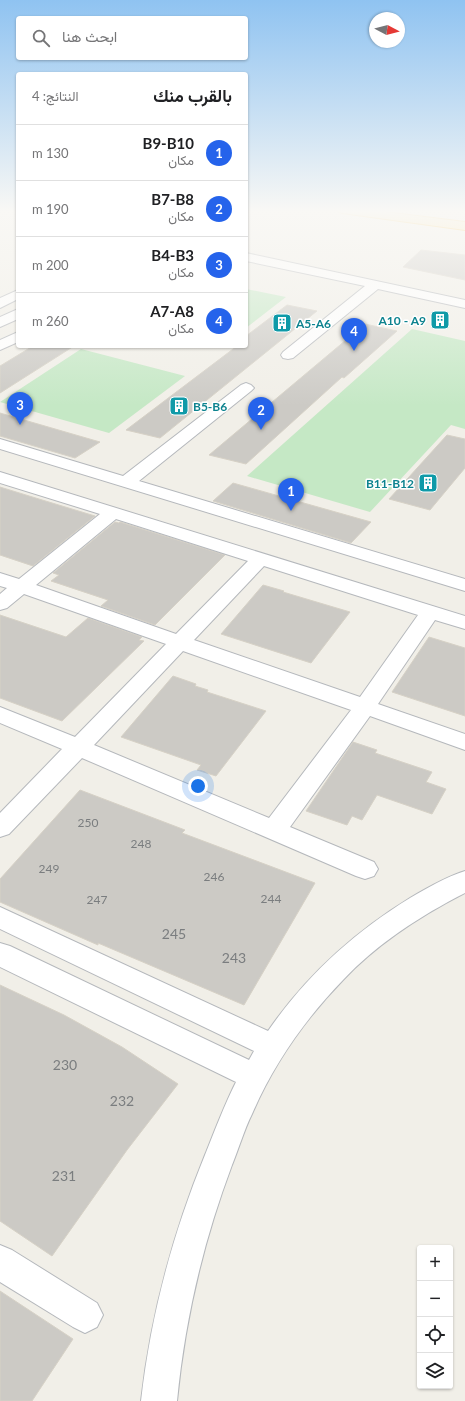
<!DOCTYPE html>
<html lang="ar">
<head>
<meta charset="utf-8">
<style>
	:root { --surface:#fff; --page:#f6f6f6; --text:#202124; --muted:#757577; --line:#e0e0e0; --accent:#2563eb }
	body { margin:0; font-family:Lato,Vazirmatn,sans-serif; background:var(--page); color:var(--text); direction:rtl }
	.controls { position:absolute; right:12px; bottom:12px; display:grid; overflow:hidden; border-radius:4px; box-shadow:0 1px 3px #0004 }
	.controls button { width:36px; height:36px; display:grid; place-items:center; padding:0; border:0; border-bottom:1px solid var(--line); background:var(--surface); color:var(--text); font:20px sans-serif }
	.compass { position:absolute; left:369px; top:12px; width:36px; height:36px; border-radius:50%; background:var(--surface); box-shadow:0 1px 3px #0004; rotate:97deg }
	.you { position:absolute; left:198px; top:786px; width:14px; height:14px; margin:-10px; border:3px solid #fff; border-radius:50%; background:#1a73e8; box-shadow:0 0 0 6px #1a73e833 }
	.badge { display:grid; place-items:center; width:26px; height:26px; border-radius:50%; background:var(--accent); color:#fff; font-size:13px; font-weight:700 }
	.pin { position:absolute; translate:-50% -33px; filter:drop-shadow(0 1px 2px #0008) }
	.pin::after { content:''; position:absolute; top:21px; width:14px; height:12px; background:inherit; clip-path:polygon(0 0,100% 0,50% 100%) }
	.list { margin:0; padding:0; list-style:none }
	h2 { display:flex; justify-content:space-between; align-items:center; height:52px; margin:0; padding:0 16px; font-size:17px }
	h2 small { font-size:13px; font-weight:400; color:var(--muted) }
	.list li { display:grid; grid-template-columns:26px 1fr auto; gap:12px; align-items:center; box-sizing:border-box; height:56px; padding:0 16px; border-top:1px solid var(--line) }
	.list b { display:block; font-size:15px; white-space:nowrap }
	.list p { margin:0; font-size:13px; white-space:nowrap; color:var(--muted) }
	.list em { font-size:13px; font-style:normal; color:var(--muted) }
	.icon { flex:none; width:22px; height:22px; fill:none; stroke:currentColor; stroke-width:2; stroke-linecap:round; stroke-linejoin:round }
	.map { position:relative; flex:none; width:465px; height:1401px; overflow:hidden; direction:ltr }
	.search { position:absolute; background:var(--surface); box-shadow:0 1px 3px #0004; left:16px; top:16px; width:232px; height:44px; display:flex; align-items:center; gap:10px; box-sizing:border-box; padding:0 14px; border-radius:4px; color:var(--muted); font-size:15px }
	.panel { position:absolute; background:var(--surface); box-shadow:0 1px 3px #0004; left:16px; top:72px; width:232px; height:276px; border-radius:4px; direction:rtl }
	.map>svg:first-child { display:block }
	.green { fill:#c5e8c5 }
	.building { fill:#cccac5; stroke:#d6d1c6 }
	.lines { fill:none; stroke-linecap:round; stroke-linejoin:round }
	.minor-casing { stroke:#b5b8bc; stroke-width:2 }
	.highway-casing { stroke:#f9ab00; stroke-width:2 }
	.minor { fill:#fff; fill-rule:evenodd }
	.highway { fill:#fde293; fill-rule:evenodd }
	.labels { text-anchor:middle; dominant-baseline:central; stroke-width:3; stroke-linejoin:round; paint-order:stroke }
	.far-culture-label { font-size:12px; font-weight:bold; fill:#0d838f; stroke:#fff; text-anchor:end }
	.number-label { font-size:12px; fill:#7a7d7f }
	.near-number-label { font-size:14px; fill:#7a7d7f }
</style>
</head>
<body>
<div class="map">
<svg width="465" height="1401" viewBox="0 0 465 1401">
	<rect width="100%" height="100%" fill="#f1efe8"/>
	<path class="green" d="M246,289L286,297L246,328Z
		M412,329L465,341V429L451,425L370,512L247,476Z
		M81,349L185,376L109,433L0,402Z"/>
	<path class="building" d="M421,250L465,255V280L403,267Z
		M287,305L317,311L160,438L126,430L237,346H246V336Z
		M365,324L397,331L344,378L342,377L246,464L209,455Z
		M33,346H74L0,393V366Z
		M0,413L100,442L75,458L0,436Z
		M447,435L465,439V468L430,510L389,499Z
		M233,483L371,522L351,543L213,501Z
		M0,487L39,499L95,516L33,566L0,555Z
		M115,522L119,523L120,522L225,555L155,625L101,606L108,600L51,581L59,575L53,573Z
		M263,585L284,591L283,592L350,612L311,663L221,634Z
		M0,615L66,637L88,618L142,637L139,640L144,641L62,721L0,698Z
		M429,637L465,648V716L392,692Z
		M173,676L196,684L195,686L208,690L207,692L266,711L216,776L197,770L201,765L121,737Z
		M353,742L377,750L375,753L432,772L426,782L446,789L432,814L377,795L362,820L352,816L347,825L306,811Z
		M80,790L185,830L182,833L315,883L244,1005L98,943V945L0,902V879Z
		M0,985L64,1015L122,1047L178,1084L127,1150L52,1256L0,1221Z
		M0,1291L73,1339L32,1401H0Z"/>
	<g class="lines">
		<g class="minor-casing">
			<path id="minor" d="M246,253L465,300V308L378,289L293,358L288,359L283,358L281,355L283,352L365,286L246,261Z
				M18,290V299L0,308V298Z
				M18,309V319L0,327V317Z
				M18,332V342L0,350V340Z
				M246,383L251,385L254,388L251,391L139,481L465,579V591L0,449V439L123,476L241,385Z
				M0,472L465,616V629L435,620L378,704L465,734V750L370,716L290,827L374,862L378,869L374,876L365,879L356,876L82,758L9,834L0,837V813L62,749L0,723V707L75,737L166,644L24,594L7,608L0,610V594L7,588L0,586V573L19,579L100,514L0,483ZM116,519L248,561L176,634L36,585ZM264,566L418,615L360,697L194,640ZM183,651L351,710L269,818L94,745Z
				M465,871V893C420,916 378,943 343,980C306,1018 273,1065 252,1114C244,1130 239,1148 232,1165C203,1242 185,1319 177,1401H141C151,1314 172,1236 205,1155C215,1130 224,1106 236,1082L0,967V943L10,946L249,1060L254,1051L0,929V907L268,1031C306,976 353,933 410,898C427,888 446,877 465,871Z
				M0,1245L12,1250L97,1303L103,1315L97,1327L85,1333L73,1327L0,1282Z"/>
		</g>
		<g class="highway-casing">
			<path id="highway" d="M336,210H370L465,222V230L342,213Z"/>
		</g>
		<use href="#minor" class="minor"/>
		<use href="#highway" class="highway"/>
	</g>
	<linearGradient id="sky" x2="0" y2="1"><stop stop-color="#8fc3f1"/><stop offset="0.52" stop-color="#f9f8f5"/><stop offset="1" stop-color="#f9f8f5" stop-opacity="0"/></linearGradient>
	<rect width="465" height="406" fill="url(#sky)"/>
	<defs>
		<g id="building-square" transform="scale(1)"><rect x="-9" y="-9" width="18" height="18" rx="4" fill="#0f9aa8" stroke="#fff"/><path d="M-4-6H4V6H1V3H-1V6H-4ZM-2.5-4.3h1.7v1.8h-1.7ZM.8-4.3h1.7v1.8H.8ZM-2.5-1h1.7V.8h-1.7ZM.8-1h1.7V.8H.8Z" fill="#fff"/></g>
	</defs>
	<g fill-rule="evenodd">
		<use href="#building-square" x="440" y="320"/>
		<use href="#building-square" x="282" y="323"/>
		<use href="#building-square" x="179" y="406"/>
		<use href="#building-square" x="428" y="483"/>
	</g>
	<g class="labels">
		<g class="far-culture-label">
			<text x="426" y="320">A10 - A9</text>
			<text x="296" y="323" text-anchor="start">A5-A6</text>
			<text x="193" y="406" text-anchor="start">B5-B6</text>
			<text x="414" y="483">B11-B12</text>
		</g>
		<g class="number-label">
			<text x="88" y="822">250</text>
			<text x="141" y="843">248</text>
			<text x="49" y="868">249</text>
			<text x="214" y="876">246</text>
			<text x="271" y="898">244</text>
			<text x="97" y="899">247</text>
		</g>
		<g class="near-number-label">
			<text x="174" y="933">245</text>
			<text x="234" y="957">243</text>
			<text x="65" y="1064">230</text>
			<text x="122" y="1100">232</text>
			<text x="64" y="1175">231</text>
		</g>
	</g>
</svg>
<div class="controls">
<button>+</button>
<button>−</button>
<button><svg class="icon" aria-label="locate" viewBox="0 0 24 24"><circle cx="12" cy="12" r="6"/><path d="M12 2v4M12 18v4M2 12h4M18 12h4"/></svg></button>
<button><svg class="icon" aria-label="layers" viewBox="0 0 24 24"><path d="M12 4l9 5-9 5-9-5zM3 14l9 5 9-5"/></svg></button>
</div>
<svg class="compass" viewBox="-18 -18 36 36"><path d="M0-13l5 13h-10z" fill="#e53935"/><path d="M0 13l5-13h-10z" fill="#757577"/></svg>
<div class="you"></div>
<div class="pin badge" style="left:291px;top:511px">1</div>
<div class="pin badge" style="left:261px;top:430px">2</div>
<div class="pin badge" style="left:20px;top:425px">3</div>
<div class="pin badge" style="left:354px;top:351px">4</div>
<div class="search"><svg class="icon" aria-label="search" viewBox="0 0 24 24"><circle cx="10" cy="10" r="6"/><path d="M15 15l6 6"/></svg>ابحث هنا</div>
<section class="panel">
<h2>بالقرب منك<small>النتائج: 4</small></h2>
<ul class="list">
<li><span class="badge">1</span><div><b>B9-B10</b><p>مكان</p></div><em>130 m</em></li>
<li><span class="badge">2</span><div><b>B7-B8</b><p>مكان</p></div><em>190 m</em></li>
<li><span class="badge">3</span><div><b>B4-B3</b><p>مكان</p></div><em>200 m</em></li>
<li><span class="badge">4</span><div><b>A7-A8</b><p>مكان</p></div><em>260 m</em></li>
</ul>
</section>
</div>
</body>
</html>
